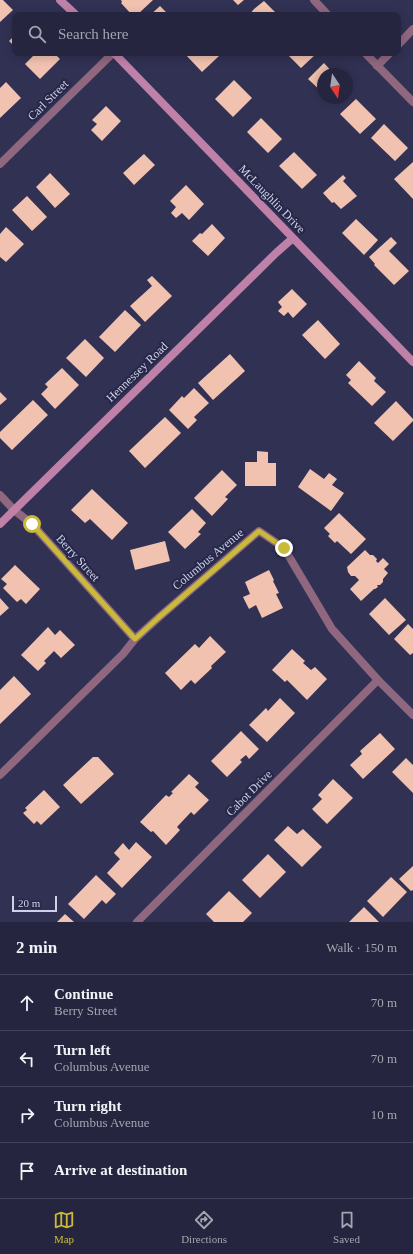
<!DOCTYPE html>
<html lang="en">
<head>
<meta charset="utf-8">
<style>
	:root { --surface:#25253f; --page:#31314a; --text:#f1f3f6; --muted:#a3a5b0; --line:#424259; --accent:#caba3a }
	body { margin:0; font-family:Georgia,serif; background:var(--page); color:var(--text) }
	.compass { position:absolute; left:317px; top:68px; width:36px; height:36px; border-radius:50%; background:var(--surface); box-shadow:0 2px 10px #0003; rotate:167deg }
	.scale { position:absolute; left:12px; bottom:10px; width:45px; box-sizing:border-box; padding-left:4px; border:2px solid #cfd1e7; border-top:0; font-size:11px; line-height:14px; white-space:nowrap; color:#cfd1e7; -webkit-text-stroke:3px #272749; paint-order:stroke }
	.stop { position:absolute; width:12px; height:12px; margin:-9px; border:3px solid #caba3a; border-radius:50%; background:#fff }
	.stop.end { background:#caba3a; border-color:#fff; box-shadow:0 1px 4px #0008 }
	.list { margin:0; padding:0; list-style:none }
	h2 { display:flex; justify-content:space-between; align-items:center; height:52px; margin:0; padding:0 16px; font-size:17px }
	h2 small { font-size:13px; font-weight:400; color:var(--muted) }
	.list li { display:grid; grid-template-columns:26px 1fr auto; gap:12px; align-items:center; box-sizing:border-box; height:56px; padding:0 16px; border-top:1px solid var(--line) }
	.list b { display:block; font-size:15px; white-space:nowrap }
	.list p { margin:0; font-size:13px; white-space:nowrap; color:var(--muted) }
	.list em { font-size:13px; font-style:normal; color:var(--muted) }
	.icon { flex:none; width:22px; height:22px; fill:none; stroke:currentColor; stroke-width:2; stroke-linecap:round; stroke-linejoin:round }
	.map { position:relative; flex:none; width:413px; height:922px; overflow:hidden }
	.search { position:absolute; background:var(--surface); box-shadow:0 2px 10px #0003; left:12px; right:12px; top:12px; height:44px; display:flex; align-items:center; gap:10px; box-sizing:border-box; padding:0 14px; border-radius:8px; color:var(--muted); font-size:15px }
	.sheet { height:276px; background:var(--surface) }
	nav { display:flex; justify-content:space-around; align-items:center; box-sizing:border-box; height:56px; border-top:1px solid var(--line); background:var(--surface); font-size:11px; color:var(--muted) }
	nav a { display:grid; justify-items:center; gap:2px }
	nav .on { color:var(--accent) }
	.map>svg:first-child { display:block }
	.building { fill:#f2c2b0 }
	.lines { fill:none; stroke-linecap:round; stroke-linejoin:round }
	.street { stroke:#8f677f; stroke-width:8 }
	.secondary { stroke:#c081a8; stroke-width:8 }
	.route { stroke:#caba3a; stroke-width:5 }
	.labels { text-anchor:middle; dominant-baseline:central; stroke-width:4; stroke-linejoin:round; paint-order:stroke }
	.street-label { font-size:12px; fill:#cfd1e7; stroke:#272749 }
</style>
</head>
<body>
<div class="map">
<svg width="413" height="922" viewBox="0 0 413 922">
	<rect width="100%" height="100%" fill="#313154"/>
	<path class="building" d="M0,0H3L13,10L0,22Z
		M121,0H153L137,15H132L121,3L122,2Z
		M233,0H244L238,5Z
		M264,1L278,15H249L254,9Z
		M160,6L169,15H150L159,7Z
		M15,35V43L13,45L9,41Z
		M36,53H54L60,59L40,79L25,64Z
		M184,53H216L219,56L202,72Z
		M286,53H317L301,68Z
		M324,63L334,74H323V93L308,79Z
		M234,80L252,98L233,117L215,99Z
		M6,82L21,98L0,118V88Z
		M356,99L376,119L360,134L340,114Z
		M106,106L121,121L102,141L91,130L97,124L92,120Z
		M261,118L282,139L268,153L247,132Z
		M384,124L408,148L395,161L371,138Z
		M294,152L317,175L302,189L279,166Z
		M144,154L155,165L134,185L123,173Z
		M413,162V199L394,179Z
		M50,173L70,194L55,208L36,187Z
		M343,175L346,178L343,181L357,196L341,209L334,202L332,203L323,193Z
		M186,185L204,204L189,220L182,213L176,218L171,213L176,207L170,201Z
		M27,196L47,217L32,231L12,210Z
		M356,219L378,240L364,255L342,233Z
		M212,224L225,238L208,256L192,241L200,233L202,234Z
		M6,227L24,244L6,262L0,257V234Z
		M391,237L397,243L389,251L409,271L394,285L374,265L375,264L369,257Z
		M152,276L172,296L145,322L130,306L152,286L147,280Z
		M292,289L307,304L293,318L288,312L284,316L278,311L282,307L278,302Z
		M125,310L141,325L115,352L99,337Z
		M318,320L340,344L325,359L302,335Z
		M85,339L104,358L86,377L66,358Z
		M230,354L245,371L213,400L198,383Z
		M359,361L376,378L374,381L386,392L372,406L348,383L351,380L346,375Z
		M62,368L79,385L55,409L41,394L48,387L45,384Z
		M194,388L209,403L194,417L197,420L188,429L169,410L182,396L184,398Z
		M0,392L7,399L0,405Z
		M33,400L48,415L12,450L0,438V432Z
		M396,401L413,419V421L393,441L374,423Z
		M165,417L181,433L145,468L129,451Z
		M257,451L268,452V463H276V486H245V462H257Z
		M310,469L324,479L329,473L337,479L332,485L344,493L331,511L298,487Z
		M222,470L237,485L225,497L228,499L212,516L194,498Z
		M92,489L128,523L112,540L90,519L85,523L71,510Z
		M192,509L206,523L198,532L201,534L185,549L168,532Z
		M339,513L366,539L351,554L337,541L335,543L328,536L330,534L324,528Z
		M165,541L170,561L135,570L130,550Z
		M365,550L370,555H373L377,559L376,561L378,563L383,558L389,564L384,569L388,573L383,579V582L380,585H377L378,587L375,589H374L361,601L350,589L359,580L355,576H351L348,572L347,567Z
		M15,565L40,589L26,604L21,599L17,602L3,588L7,584L1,579Z
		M269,570L274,580L273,581L279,593L276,594L283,608L262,618L256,605L249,609L243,597L250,594L245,582Z
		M0,598L9,608L0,616Z
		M385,598L406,620L389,635L369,614Z
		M408,624L413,629V653L410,655L394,639Z
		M48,627L55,635L60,630L75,645L61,658L54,651L44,661L46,663L38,671L21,655Z
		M210,636L226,652L211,666L212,668L195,684L191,680L181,690L165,673L195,644L199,648Z
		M292,649L305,661L303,663L311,670L315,667L327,679L307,700L287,680L285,682L272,670Z
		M14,676L31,694L0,724V690Z
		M280,698L295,713L267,742L249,725L266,708L268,711Z
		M241,731L259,749L249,759L246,755L240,760L242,762L227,777L211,761Z
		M380,733L395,749L363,779L350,765L362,754L360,751Z
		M93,757H98L114,774L81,804L63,785Z
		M406,758L413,765V793L392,772Z
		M189,774L199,783L195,787L209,800L194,815L191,812L177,827L180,830L166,845L153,831L151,832L140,822L166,795L169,797L173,793L171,792Z
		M333,779L353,798L327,824L312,809L322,799L318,795Z
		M44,790L60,807L41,825L37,821L34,824L23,813L27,810L25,808Z
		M288,826L297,834L303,829L322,847L302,867L274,840Z
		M136,842L152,857L122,888L107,873L120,859L114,853L123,843L129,850Z
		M268,854L286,872L260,898L242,880Z
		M413,866V890L411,891L399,879Z
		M96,875L116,894L106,904L102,900L84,919L68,904Z
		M391,877L407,892L383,917L367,901Z
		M229,891L252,913L243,922H214L206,914Z
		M364,907L379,922H349Z
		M65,914L74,922H57Z"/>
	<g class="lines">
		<path class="street" d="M314,0L328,15
			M398,45L413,29
			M365,53L413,102
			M377,66L390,53
			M0,164L113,53
			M0,495L14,510L32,524L135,639
			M0,775L123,654L135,639L158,618L259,531L284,548L332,629L378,680L413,715
			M137,922L378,680"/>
		<path class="secondary" d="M60,0L76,15
			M114,53L413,362
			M0,524L276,253L293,238"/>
	</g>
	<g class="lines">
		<path class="route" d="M32,524L135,639L158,618L259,531L284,548"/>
	</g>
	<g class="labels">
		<g class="street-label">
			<text transform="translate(48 100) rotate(-45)">Carl Street</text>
			<text transform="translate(272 199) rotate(46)">McLaughlin Drive</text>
			<text transform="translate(137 372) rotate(-44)">Hennessey Road</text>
			<text transform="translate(78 558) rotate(48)">Berry Street</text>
			<text transform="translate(208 559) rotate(-40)">Columbus Avenue</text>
			<text transform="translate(249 793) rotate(-45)">Cabot Drive</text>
		</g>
	</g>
</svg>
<svg class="compass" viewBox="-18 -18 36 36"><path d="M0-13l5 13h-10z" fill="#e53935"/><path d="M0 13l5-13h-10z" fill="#a3a5b0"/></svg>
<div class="scale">20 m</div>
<div class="stop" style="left:32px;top:524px"></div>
<div class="stop end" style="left:284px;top:548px"></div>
<div class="search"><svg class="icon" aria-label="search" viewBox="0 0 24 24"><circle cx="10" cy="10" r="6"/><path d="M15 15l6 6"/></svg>Search here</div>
</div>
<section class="sheet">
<h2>2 min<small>Walk · 150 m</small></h2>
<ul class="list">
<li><svg class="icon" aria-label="ahead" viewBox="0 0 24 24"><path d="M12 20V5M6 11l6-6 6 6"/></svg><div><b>Continue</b><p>Berry Street</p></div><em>70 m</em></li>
<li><svg class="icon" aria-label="left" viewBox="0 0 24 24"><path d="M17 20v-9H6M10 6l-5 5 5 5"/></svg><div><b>Turn left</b><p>Columbus Avenue</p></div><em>70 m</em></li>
<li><svg class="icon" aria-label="right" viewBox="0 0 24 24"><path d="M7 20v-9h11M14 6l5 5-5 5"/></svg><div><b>Turn right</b><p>Columbus Avenue</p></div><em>10 m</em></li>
<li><svg class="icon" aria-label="arrive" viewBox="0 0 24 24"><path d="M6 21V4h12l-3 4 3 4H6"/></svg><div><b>Arrive at destination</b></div></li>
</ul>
</section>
<nav>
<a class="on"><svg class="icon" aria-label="map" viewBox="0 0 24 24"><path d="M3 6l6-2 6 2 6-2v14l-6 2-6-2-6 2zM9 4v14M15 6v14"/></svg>Map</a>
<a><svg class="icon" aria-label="directions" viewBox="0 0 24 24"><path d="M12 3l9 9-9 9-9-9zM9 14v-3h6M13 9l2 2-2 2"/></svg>Directions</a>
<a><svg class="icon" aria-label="saved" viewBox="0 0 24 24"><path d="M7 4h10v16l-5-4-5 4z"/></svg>Saved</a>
</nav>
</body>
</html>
